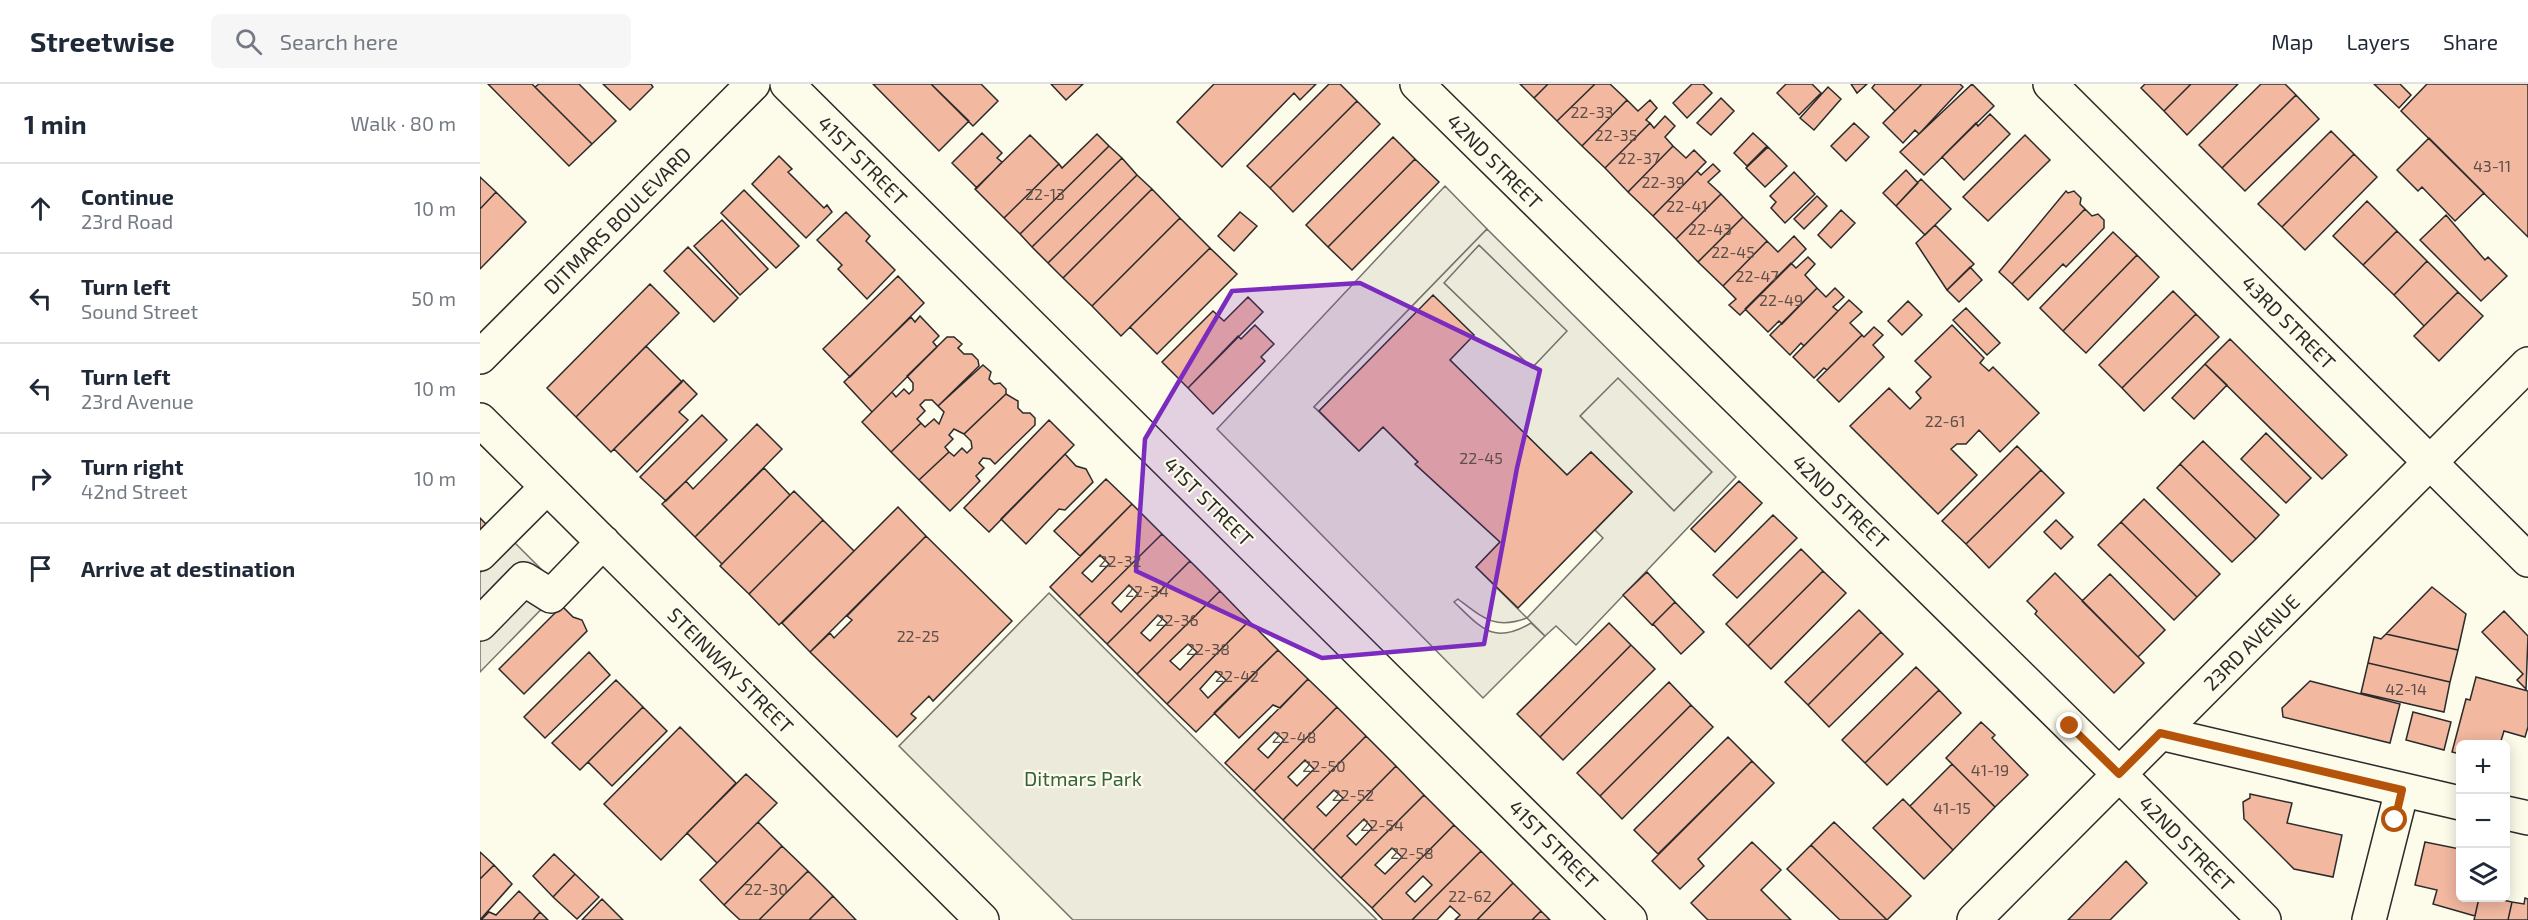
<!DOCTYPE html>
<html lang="en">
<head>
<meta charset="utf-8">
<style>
	:root { --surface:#fff; --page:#f6f6f7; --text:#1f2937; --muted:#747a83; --line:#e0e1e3 }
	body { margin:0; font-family:"Exo 2",sans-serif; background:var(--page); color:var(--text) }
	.controls { position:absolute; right:18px; bottom:18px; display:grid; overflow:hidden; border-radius:9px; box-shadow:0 3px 15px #0003 }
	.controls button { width:54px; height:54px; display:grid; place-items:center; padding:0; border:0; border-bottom:2px solid var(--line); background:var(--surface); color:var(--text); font:30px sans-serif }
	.stop { position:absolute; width:18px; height:18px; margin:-14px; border:4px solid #b45309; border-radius:50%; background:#fff }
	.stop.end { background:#b45309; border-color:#fff; box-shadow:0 2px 6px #0008 }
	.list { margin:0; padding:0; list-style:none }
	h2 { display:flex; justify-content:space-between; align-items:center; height:78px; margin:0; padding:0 24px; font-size:26px }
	h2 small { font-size:20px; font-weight:400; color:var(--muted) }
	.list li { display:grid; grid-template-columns:39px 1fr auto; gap:18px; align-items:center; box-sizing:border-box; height:90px; padding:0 24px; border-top:2px solid var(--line) }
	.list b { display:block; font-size:22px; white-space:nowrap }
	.list p { margin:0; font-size:20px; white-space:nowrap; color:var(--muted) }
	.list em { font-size:20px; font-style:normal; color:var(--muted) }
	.icon { flex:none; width:33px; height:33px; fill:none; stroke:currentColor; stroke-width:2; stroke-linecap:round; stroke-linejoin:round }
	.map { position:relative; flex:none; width:2048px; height:836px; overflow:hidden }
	header { display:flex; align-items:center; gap:36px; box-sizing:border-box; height:84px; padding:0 30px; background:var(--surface); border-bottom:2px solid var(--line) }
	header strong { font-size:28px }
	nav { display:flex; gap:33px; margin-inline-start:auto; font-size:21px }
	.search { width:420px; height:54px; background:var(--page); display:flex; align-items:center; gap:15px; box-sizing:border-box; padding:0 21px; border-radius:9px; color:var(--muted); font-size:22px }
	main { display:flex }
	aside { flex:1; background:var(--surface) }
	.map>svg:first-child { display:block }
	.green { fill:#ecebdb; stroke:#74746e; stroke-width:1.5 }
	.parking { fill:#eceadb; stroke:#74746e; stroke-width:1.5; fill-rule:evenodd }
	.building { fill:#f2b8a0; stroke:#2b2b2b; stroke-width:1.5; fill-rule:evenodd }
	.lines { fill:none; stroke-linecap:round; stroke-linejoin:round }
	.minor-casing { stroke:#2b2b2b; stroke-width:36 }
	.minor { stroke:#fdfbea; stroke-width:33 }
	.route { stroke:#b45309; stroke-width:8 }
	.marked { fill:#7b2cbf; fill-opacity:0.2; stroke:#7b2cbf; stroke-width:4.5; stroke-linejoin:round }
	.labels { text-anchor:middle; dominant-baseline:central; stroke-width:4.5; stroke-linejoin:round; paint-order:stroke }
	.number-label { font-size:16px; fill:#5d4e48 }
	.street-label { font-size:20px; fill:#2b2b2b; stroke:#fdfbea }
	.park-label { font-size:20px; fill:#34623c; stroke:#fdfbea }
</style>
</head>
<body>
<header>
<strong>Streetwise</strong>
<div class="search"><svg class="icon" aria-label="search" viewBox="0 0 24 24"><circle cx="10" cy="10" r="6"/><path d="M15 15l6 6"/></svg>Search here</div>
<nav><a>Map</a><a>Layers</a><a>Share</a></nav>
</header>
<main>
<aside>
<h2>1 min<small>Walk · 80 m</small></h2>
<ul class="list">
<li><svg class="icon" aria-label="ahead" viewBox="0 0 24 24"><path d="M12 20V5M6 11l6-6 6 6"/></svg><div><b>Continue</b><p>23rd Road</p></div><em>10 m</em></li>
<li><svg class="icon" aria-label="left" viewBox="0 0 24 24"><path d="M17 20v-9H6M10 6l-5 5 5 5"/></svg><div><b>Turn left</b><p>Sound Street</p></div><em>50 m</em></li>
<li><svg class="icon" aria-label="left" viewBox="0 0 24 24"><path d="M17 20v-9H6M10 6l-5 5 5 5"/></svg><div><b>Turn left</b><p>23rd Avenue</p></div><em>10 m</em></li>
<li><svg class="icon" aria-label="right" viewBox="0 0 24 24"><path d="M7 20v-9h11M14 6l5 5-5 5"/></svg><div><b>Turn right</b><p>42nd Street</p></div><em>10 m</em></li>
<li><svg class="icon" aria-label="arrive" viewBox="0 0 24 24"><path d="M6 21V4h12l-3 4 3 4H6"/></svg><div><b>Arrive at destination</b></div></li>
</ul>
</aside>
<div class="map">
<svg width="2048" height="836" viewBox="0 0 2048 836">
	<rect width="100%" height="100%" fill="#fdfbea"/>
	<path class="green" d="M965,102L1007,145L834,323L879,367L903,343L938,378L936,381L1020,458L996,483L1047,534C1015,546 1003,534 978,515L974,518C1002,545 1014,561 1051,539L1065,552L1003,614L737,345Z
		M999,161L1088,247L1052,284L963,198Z
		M1138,293L1232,388L1194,427L1100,332Z
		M569,509L897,836H593L419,662Z"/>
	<path class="parking" d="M1007,145L1256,393L1096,561L1076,542L1065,552L1047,534L1123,454L1115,446L1152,408L1111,368L1087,391L970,276L953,212L839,327L834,323ZM999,161L1087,247L1052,284L964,199ZM1138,294L1232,388L1194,427L1100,332Z
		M32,456L81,505L0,588V489Z"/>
	<path class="building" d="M8,0H52L112,60L89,82Z
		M59,0H99L136,37L112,60L55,3Z
		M123,0H171L173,3L150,26Z
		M393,0H451L489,37L459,67Z
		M451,0H501L518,17L493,42Z
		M571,0H603L586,16Z
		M734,0H836L820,16L814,9L742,83L697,38Z
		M849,0H860L877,17L790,104L767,82Z
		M1040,0H1068L1054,14Z
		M1068,0H1115L1077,37L1054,14Z
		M1115,0H1130L1147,16L1102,62L1077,37Z
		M1212,0H1223L1232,9L1207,34L1193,19Z
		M1306,0H1332L1341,9L1319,31L1297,9Z
		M1371,0H1387L1377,9Z
		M1395,0H1442L1415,27L1392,4Z
		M1442,0H1480L1483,3L1439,50L1435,46L1423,59L1403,39Z
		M1492,0L1514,22L1444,91L1420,68Z
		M1665,0H1711L1684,27L1661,4Z
		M1711,0H1758L1707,51L1684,27Z
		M1781,0H1805L1816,11L1742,84L1719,61Z
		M1894,0H1920L1931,11L1919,24Z
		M1947,0H2048V153L1921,27Z
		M1348,3L1361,15L1334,46L1320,34Z
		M1816,11L1839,35L1765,107L1742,84Z
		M1241,14L1254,27L1231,51L1217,39Z
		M1147,16L1158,27L1170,16L1177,24L1166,36L1170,39L1125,84L1102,62Z
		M877,17L900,40L813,128L790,104Z
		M1510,30L1530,50L1484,96L1462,73L1496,39L1498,42Z
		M1185,32L1195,42L1185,53L1193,62L1148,108L1125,84L1170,39L1174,44Z
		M1374,39L1389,53L1366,77L1351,62Z
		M1851,47L1874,70L1802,143L1778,120Z
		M502,49L522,69L517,74L522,78L497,104L472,79Z
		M1273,49L1287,62L1267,82L1254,69Z
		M617,50L629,62L540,150L524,134L579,80L582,84Z
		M550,51L579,80L524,134L495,105Z
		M1545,51L1570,76L1508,137L1483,113Z
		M913,53L935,75L848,163L826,141Z
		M1949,54L2004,109L1975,137L1942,103L1938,107L1917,86Z
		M629,62L642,74L552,163L540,150Z
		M1193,62L1206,74L1214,66L1226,78L1173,132L1148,108Z
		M1288,63L1307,82L1285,103L1266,84Z
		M1874,70L1897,93L1825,166L1802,143Z
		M299,72L312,85L308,88L344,124L347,121L352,128L326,154L272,100Z
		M642,74L657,91L568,179L552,163Z
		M935,75L959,98L872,186L848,163Z
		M1233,80L1240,87L1228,98L1241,110L1196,155L1173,132L1217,87L1221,91Z
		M1426,86L1438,99L1416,122L1403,109Z
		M1314,88L1335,110L1305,139L1291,124L1296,118L1290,112Z
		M657,91L672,105L583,194L568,179Z
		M0,93L16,108L0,125Z
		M1441,95L1471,125L1445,151L1416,122Z
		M672,105L700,134L612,222L583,194Z
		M264,106L319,162L296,184L241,129Z
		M1586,107L1588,109L1594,107L1601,114L1600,120L1605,125L1532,200L1519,188Z
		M16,108L46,138L0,185V125Z
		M1241,110L1263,133L1218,178L1196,155Z
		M1337,112L1347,122L1324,145L1314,135Z
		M1887,117L1917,147L1883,181L1853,152Z
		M1605,125L1612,132L1618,130L1624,136V144L1586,183L1583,180L1548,216L1532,200Z
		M1361,126L1375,139L1351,164L1338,151Z
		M366,128L390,152L386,157L415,186L387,215L358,185L362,181L337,156Z
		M760,128L777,142L754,167L738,152Z
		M1966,131L2005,176L2008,173L2027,192L2001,217L1940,156Z
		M1263,133L1287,157L1243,202L1218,178Z
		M700,134L730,164L641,252L612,222Z
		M242,136L288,185L260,211L214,162Z
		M1455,141L1494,180L1467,206L1436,159Z
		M1917,147L1947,177L1914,211L1883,181Z
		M1633,148L1657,171L1583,247L1560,224Z
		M1314,152L1326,165L1260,231L1249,221L1256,215L1243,202L1287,157L1298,168Z
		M208,163L258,214L234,238L184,187Z
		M730,164L757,190L677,270L650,243Z
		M1657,171L1679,193L1606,269L1583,247Z
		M1328,173L1335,180L1325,191L1337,204L1302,240L1299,237L1288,248L1265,225L1311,179L1316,184Z
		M1947,177L1978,208L1944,242L1914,211Z
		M1490,183L1502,196L1479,218L1467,206Z
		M418,192L444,219L370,293L343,265Z
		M170,200L199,229L96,333L67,304Z
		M1337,204L1346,213L1355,204L1364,213L1353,223L1358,227L1324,262L1321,259L1310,271L1290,251Z
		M1693,207L1716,230L1642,304L1619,281Z
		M1978,208L2003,232L1959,277L1934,252Z
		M953,211L994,251L970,276L1087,391L1111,368L1152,408L1038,524L996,483L1020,458L935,380L938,378L903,343L879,367L839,327Z
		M768,213L783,228L708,304L682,278L733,227L744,237Z
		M1369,216L1382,228L1370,239L1382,251L1347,286L1344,284L1334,294L1313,273Z
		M1428,217L1442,231L1422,251L1408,237Z
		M1486,224L1520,259L1507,271L1473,236Z
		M1716,230L1739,253L1664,327L1642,304Z
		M440,232L459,252L453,258L457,263L392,328L364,298L431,233L435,238Z
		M775,241L794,260L781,273L785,277L733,330L708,304L758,252L761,255Z
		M1472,241L1504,274L1500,279L1509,287L1513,283L1559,329L1520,368L1499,346L1486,360H1477L1471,365L1497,391L1458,430L1370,342L1409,304L1430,325L1441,314L1436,308L1451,293L1435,277Z
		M1394,243L1403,251L1393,261L1404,273L1359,318L1337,296L1382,251L1384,253Z
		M467,253H474L482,260L478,264L484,270H492L498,276L499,282L458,322L452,316H445L440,321L445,327L437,335L441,339L411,368L382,338L412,308L416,313L424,305L429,310L433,306V299L427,292Z
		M1750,255L1867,371L1842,395L1725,280Z
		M166,262L202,298L131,368L96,333Z
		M1725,280L1747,301L1714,335L1692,314Z
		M503,281L511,288L509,295L514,300L520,299L526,305V310L484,350L474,345L469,351L473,355L465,363L469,368L439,396L411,368L441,339L445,343L454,335L459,340L464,328L458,322Z
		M203,296L217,310L199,328L208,336L157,388L134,365Z
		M526,310L538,317V324L543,329H550L555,334V341L515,380L510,375L503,374L499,379L504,384L496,392L500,397L470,427L439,396L469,368L474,372L482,364L487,369L492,364L491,357L484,350Z
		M222,331L247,356L186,417L160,393Z
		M569,336L594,361L509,448L484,424Z
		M277,340L302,365L215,453L182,420L206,397L213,405Z
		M1786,349L1831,394L1806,419L1761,375Z
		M1723,357L1799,431L1776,455L1700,380Z
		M1537,362L1561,386L1486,460L1462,437Z
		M585,370L596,382L606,385L613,398L585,426L579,425L546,460L521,435Z
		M1700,380L1776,455L1752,478L1677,404Z
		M284,384L310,411L242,480L215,453Z
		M1561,386L1584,409L1509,484L1486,460Z
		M626,395L652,420L600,472L574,447Z
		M1259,397L1282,419L1235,468L1211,445Z
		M314,407L343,436L269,510L240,482Z
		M1664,415L1740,490L1717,513L1641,438Z
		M652,420L682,450L599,532L570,503ZM620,471L629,480L612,498L602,489Z
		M418,423L446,452L330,568L302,539Z
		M1293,431L1317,454L1257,514L1233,491Z
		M0,434L15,449L0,464Z
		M343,436L374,467L299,541L269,510Z
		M1576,436L1593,453L1581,465L1564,448Z
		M1641,438L1717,513L1694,536L1618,461Z
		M682,450L710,477L627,560L599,532ZM649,501L658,510L641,528L632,519Z
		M446,452L532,537L453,617L449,612L431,630L436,634L417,653L330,568L350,549L354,554L372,536L367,532Z
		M1321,465L1343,487L1268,562L1246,540Z
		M710,477L740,507L657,590L627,560ZM678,531L687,539L670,557L661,549Z
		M1343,487L1366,509L1291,585L1268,562Z
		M1167,488L1195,518L1172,541L1143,511Z
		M1575,489L1664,579L1634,609L1555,530L1557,527L1547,517Z
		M1630,490L1685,546L1658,573L1602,517Z
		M1952,503L1986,530L1978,566L1906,550Z
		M740,507L769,537L687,620L657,590ZM708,560L717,568L700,586L690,577Z
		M1195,518L1224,548L1201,570L1173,540Z
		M82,522L93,533L102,536L107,547L44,610L19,585Z
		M1379,526L1401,548L1328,621L1305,598Z
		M2024,527L2048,552L2046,605L2037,596L2043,590L2002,548Z
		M769,537L798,566L716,648L687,620ZM736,587L746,596L728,614L720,605Z
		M1129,539L1151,561L1060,653L1037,630Z
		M1401,548L1423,570L1349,643L1328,621Z
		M1906,550L1978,566L1970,598L1888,579L1894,553L1901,555Z
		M1151,561L1175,585L1083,676L1060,653Z
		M798,566L828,595L800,624L793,621L759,654L734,629Z
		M109,568L130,591L65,654L44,633Z
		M1888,579L1970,598L1964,628L1881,609Z
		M1436,583L1459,606L1385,679L1362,656Z
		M1996,593L2048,607V643L2045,653L2024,647L2020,660H1980V670L1972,668L1986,615L1990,616Z
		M828,595L857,623L774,707L745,679ZM795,648L804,656L788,674L778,665Z
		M136,596L163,623L100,686L72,659Z
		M1830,597L1920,620L1910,659L1803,633L1802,624Z
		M1189,598L1211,621L1120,712L1097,689Z
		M1459,606L1481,629L1407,701L1385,679Z
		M1211,621L1233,643L1142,735L1120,712Z
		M163,623L187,647L132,702L108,678Z
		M857,623L886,652L803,736L774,707ZM825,676L834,685L817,702L808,693Z
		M1933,628L1971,638L1964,666L1926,656Z
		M1501,638L1515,651L1512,654L1548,691L1515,723L1466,674Z
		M200,643L256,699L181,776L124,720Z
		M886,652L916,682L833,766L803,736ZM854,706L863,714L846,732L837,723Z
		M1248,653L1272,677L1178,770L1154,746Z
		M1272,677L1294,699L1218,775L1224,782L1200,805L1172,777Z
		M1472,680L1515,723L1473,766L1430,722Z
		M916,682L944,711L861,794L833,766ZM884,735L892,744L876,761L867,752Z
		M266,690L297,719L237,779L207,749Z
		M1770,710L1812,719L1807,739L1862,751L1853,793L1814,785L1764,735L1763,718L1770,714Z
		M944,711L974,741L892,824L861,794ZM912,764L922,773L905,790L895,781Z
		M1423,715L1473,766L1444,795L1393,744Z
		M278,738L302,762L244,821L220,796Z
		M1354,738L1431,812L1407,836L1331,761Z
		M974,741L1001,767L932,836H903L892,824ZM943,792L952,801L935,818L926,809Z
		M1272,758L1301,786L1281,806L1311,836H1228L1211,819Z
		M1945,758L1980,765L1978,795H1980V814H1999L1995,832L1953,820L1957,806L1935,801Z
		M1331,761L1407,836H1360L1307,785Z
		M302,762L328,787L279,836H260L244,821Z
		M1001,767L1033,799L997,836H975L980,831L970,822L957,836H932Z
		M0,768L14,781L0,795Z
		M74,770L95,790L73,813L53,792Z
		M1646,777L1667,799L1630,836H1588Z
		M14,781L32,800L0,836V795Z
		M328,787L353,812L329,836H279Z
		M95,790L119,813L97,835L73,813Z
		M1033,799L1061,827L1052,836H997Z
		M39,807L60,828L53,836H1L9,828L16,831Z
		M353,812L376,836H329Z
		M1999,814H2024L2023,816L2032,818L2028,836H1994Z
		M2045,814L2048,815V836H2028L2032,818L2044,820Z
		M122,815L143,836H102Z
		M1061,827L1070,836H1052Z
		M60,828L68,836H53Z"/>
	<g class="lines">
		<g class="minor-casing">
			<path id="minor" d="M307,0L1150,836
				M937,0L1639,690L1784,836
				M1570,0L2048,476
				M0,273L273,0
				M0,336L502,836
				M0,470L67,403
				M0,540L44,495L71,512L123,458
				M1680,649L1980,719
				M2026,729L2048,734
				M1494,836L2048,280
				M1889,836L1922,706"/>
		</g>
		<use href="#minor" class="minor"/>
	</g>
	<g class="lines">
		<path class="route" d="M1590,642L1639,690L1680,649L1922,706L1915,736"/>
	</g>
	<path class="marked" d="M880,199L1060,286L1037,384L1004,560L842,574L656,487L665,355L752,207Z"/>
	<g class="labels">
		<g class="number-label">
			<text x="1112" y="27">22-33</text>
			<text x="1136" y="50">22-35</text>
			<text x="1159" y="73">22-37</text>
			<text x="2012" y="81">43-11</text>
			<text x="1183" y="97">22-39</text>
			<text x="565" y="109">22-13</text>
			<text x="1207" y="121">22-41</text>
			<text x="1230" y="144">22-43</text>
			<text x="1253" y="167">22-45</text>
			<text x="1277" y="191">22-47</text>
			<text x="1301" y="215">22-49</text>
			<text x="1465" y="336">22-61</text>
			<text x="1001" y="373">22-45</text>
			<text x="640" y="476">22-32</text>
			<text x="667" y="506">22-34</text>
			<text x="697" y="535">22-36</text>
			<text x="438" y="551">22-25</text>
			<text x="728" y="564">22-38</text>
			<text x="757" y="591">22-42</text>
			<text x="1926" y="604">42-14</text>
			<text x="814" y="652">22-48</text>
			<text x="844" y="681">22-50</text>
			<text x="1510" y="685">41-19</text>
			<text x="873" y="710">22-52</text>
			<text x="1472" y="723">41-15</text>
			<text x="902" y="740">22-54</text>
			<text x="932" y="768">22-58</text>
			<text x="286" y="804">22-30</text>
			<text x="990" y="811">22-62</text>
		</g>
		<g class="street-label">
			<text transform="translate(383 76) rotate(45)">41ST STREET</text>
			<text transform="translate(1015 77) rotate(45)">42ND STREET</text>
			<text transform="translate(137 136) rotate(-45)">DITMARS BOULEVARD</text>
			<text transform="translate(1809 238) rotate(45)">43RD STREET</text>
			<text transform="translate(729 417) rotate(45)">41ST STREET</text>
			<text transform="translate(1361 417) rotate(44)">42ND STREET</text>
			<text transform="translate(1771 558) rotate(-45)">23RD AVENUE</text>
			<text transform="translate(251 586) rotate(45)">STEINWAY STREET</text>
			<text transform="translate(1707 759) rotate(45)">42ND STREET</text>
			<text transform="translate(1074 760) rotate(45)">41ST STREET</text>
		</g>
		<g class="park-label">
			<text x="603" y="694">Ditmars Park</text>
		</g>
	</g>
</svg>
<div class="controls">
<button>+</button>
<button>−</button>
<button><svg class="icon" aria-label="layers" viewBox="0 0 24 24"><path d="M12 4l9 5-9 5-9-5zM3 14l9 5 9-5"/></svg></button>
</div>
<div class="stop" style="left:1915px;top:736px"></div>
<div class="stop end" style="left:1590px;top:642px"></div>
</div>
</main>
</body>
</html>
